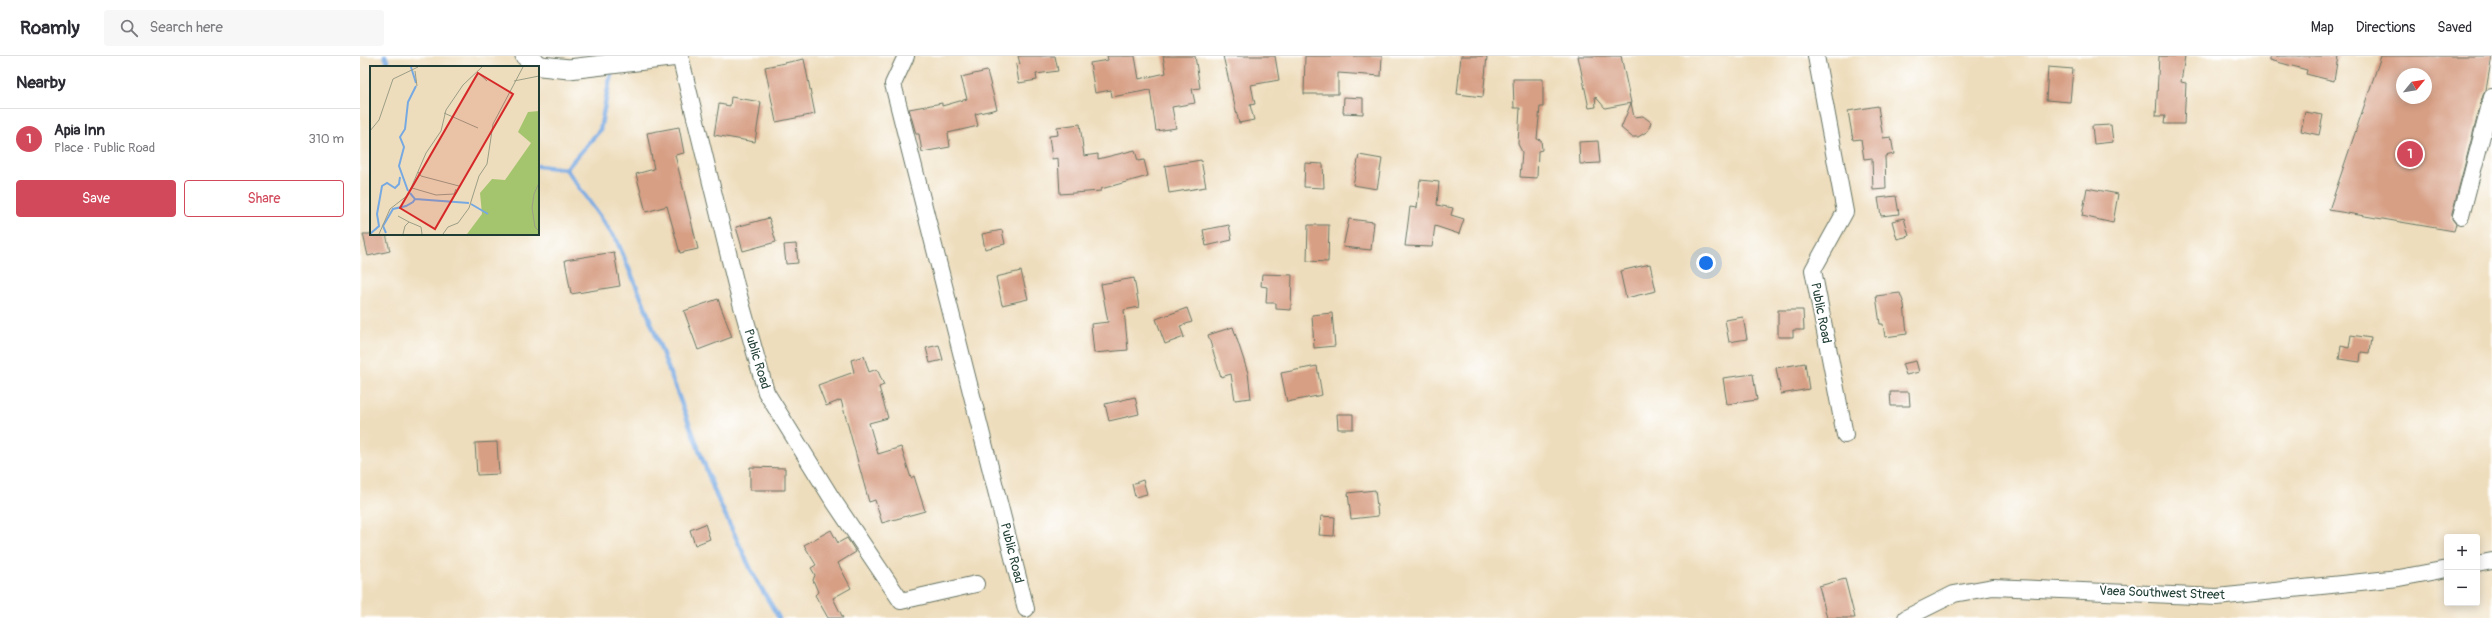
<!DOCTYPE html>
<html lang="en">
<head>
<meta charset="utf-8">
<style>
	:root { --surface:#fff; --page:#f7f7f7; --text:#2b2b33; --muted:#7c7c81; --line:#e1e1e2; --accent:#d1495b }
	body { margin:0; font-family:Pangolin,sans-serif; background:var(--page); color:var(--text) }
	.controls { position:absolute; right:12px; bottom:12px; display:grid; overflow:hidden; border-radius:4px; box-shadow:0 2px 10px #0003 }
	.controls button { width:36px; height:36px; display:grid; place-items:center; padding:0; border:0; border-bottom:1px solid var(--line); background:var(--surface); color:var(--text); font:20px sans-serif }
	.compass { position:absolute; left:2036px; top:12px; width:36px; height:36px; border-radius:50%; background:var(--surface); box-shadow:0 2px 10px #0003; rotate:60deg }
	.you { position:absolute; left:1346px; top:207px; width:14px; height:14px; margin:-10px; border:3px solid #fff; border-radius:50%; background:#1a73e8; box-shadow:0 0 0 6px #1a73e833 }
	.badge { display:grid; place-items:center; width:26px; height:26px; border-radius:50%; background:var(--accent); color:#fff; font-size:13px; font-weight:700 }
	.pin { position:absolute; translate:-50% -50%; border:2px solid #fff; box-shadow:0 1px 4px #0006 }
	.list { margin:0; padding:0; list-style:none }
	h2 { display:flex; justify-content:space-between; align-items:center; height:52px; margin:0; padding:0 16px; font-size:17px }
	h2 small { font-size:13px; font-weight:400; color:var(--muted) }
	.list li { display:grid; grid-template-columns:26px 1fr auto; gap:12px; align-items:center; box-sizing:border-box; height:60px; padding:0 16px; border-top:1px solid var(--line) }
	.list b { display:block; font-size:15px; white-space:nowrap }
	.list p { margin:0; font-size:13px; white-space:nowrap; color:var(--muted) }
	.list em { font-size:13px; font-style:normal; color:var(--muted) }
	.actions { display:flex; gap:8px; padding:12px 16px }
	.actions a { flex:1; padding:9px 0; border:1px solid var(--accent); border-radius:4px; text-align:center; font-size:14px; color:var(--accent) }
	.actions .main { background:var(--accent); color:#fff }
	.icon { flex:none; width:22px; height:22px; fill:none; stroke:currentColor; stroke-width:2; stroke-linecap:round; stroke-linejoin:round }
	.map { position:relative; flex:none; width:2132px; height:562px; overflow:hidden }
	header { display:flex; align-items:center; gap:24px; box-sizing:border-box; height:56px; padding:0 20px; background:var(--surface); border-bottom:1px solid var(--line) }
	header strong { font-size:19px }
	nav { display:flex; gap:22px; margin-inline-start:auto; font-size:14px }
	.search { width:280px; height:36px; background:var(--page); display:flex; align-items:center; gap:10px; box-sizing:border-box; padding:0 14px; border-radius:4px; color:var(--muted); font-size:15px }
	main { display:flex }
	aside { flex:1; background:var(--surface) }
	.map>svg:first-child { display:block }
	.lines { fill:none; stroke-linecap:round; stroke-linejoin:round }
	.stream { stroke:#76a9e2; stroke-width:4.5 }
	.building { fill:#d79f84; fill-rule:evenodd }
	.minor-casing { stroke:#677564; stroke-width:18 }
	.tertiary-casing { stroke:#677564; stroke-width:21 }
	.minor { stroke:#fff; stroke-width:16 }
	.tertiary { stroke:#fff; stroke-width:19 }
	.labels { text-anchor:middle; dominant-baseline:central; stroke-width:4; stroke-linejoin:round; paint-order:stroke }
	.street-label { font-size:13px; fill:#1f3d34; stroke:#fff }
	.inset-river { fill:none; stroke:#76a9e2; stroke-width:2 }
	.inset-road { fill:none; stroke:#9b9d86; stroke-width:1 }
	.view { fill:#d62828; fill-opacity:0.15; stroke:#d62828; stroke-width:2 }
	.inset-edge { fill:none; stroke:#1f3d34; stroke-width:2 }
</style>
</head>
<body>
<header>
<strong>Roamly</strong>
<div class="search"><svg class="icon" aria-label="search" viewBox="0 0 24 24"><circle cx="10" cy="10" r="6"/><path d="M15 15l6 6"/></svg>Search here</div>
<nav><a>Map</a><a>Directions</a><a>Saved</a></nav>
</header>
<main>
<aside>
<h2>Nearby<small></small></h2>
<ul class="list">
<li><span class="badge">1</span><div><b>Apia Inn</b><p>Place · Public Road</p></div><em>310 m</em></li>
</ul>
<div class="actions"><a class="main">Save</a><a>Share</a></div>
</aside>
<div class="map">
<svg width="2132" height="562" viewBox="0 0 2132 562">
	<rect width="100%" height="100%" fill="#fff"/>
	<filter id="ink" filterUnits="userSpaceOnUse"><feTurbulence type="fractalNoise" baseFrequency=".025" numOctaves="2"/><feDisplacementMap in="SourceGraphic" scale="8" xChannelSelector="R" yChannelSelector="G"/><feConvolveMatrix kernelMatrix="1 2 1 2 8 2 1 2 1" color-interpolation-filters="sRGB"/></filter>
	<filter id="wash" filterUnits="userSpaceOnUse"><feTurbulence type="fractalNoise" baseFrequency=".012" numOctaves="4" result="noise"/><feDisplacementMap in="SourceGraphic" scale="16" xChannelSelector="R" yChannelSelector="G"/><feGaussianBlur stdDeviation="0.9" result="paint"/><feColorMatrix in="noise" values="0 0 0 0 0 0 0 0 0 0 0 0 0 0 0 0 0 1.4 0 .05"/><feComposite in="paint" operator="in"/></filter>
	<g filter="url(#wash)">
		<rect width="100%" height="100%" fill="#eeddbc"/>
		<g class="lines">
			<path class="stream" d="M25,0L30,11
				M178,110L206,113L240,74L252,12
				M206,113L257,185L284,248L356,439L394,520L419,562"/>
		</g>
		<g id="blocks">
			<path class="building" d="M658,0H695L698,15L676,18L677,24L659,27L656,9L660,8Z
				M747,0H775L779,23L806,17L803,0H835L840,32L832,33L835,47L812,51L816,72L796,75L790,34L752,41L751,34L735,37L730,7L748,4Z
				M863,0H915L919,24L891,29L895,48L890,49L894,64L879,67Z
				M945,0H1022L1021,20L978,17V38H944Z
				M1101,0H1127L1123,41L1097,38Z
				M1218,0H1261L1271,47L1245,52L1235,40L1236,51L1229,52Z
				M1799,0H1825L1821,26L1826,27L1824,68H1804L1805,60H1796Z
				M1910,0H1978L1974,25L1946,18L1947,14L1910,4Z
				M2021,0H2132L2126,34L2123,39L2092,158V163L2096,168L2094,175L1969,154ZM2042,18H2066V42H2042Z
				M444,3L455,58L416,66L405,11Z
				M1688,11L1713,13L1710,46L1686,44Z
				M627,15L637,53L615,58L618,70L588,77L590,91L562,96L559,78H556L549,53L582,47V50L607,43L601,21Z
				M1153,23H1183V51H1180L1177,83L1181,84L1182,94L1178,95L1177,122L1160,121L1162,96L1158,88L1160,52H1154Z
				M371,41L401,46L395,86L354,79L359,48L370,50Z
				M984,41L1003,42V58L983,57Z
				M1271,47L1274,61L1283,60L1291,66L1288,75L1278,81H1272L1261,72Z
				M1518,50L1523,82L1531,81L1534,98L1525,100L1526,133L1513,134L1512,102L1504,103L1501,83L1493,84L1488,55Z
				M1945,56L1963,59L1959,79L1941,75Z
				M720,68L724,100L738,98V103L775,94L778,105L784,104L788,120L741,133V135L700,138L698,102L692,103L689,80L698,79L697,71Z
				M1751,69L1753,86L1734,88L1732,70Z
				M319,71L324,97L315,99L338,193L320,197L307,150L286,156L276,118L294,113L287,77Z
				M1238,85L1240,107L1220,108L1219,86Z
				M999,99L1022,103L1017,133L993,129Z
				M841,104L846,131L809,137L805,110Z
				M945,107L963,108L964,132L944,131Z
				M1060,124L1079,126L1077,149L1093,152L1091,159L1104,163L1099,178L1075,170L1072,191L1045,190L1050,151L1057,152Z
				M1727,132L1758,138L1753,167L1722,160Z
				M1536,140L1539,158L1521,160L1518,142Z
				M409,162L416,186L383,195L376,171Z
				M1544,162L1549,180L1537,183L1532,165Z
				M989,163L1014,166L1011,194L983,191Z
				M869,169L872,184L846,190L843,174Z
				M948,169H969L968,206L947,205Z
				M642,174L645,188L625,193L622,178Z
				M3,178H26L30,195L8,200Z
				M436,188L438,207L426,208L424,189Z
				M254,196L260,230L211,238L205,204Z
				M1290,208L1296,235L1266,242L1260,215Z
				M661,215L668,243L642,249L636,221Z
				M902,218L932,219L931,254L916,253V247H906L907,231L901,230Z
				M774,222L779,251L764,254L768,294L734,297L731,268L748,266L741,228Z
				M1540,237L1544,248L1547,278L1525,281L1523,268H1520L1516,240Z
				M358,243L372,281L338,294L324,255Z
				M827,252L832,266L820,270L824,281L805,288L796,263Z
				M1418,254H1443L1444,274H1433V281H1418Z
				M972,257L975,290L954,292L952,259Z
				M1383,261L1387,283L1369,286L1365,264Z
				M873,271L888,317L891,342L875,344L871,318L861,321L848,279Z
				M1991,279L2011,282L2009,297L2001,296L2000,306L1979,303L1981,290L1989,292Z
				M579,289L583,304L570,307L566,292Z
				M504,300L509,316L517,313L524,329L519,331L528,362L509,367L518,398L541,391L551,422L554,420L565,455L522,467L515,444L509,446L481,344L466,350L458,329L494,316L491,304Z
				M1556,305L1559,316L1546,319L1542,308Z
				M1445,307L1449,333L1421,338L1416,312Z
				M957,310L962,339L927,346L921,317Z
				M1393,318L1397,344L1367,348L1363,322Z
				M1530,336H1549L1550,350H1531Z
				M775,341L779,358L749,365L745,348Z
				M977,358H993V373H978Z
				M137,386L139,418L117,419L115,387Z
				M390,411L425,412V434H390Z
				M783,424L787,438L775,441L772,428Z
				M1015,434L1018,460L991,463L988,437Z
				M961,460L975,461L974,480L959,479Z
				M345,468L350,483L335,489L330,474Z
				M471,474L478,487L487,482L496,496L478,507L491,532L473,542L483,562H468L455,539L458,536L453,524L455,519L451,512L456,509L444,489Z
				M1485,523L1495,562H1467L1459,530Z"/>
		</g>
	</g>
	<g filter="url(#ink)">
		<use href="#blocks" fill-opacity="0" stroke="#677564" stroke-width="1"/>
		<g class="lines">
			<g class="minor-casing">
				<path id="minor" d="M320,0L376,229L406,336L471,441L541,545L616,528
					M546,0L533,28L666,553
					M1456,0L1485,156L1453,214L1485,379
					M2101,160L2132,41
					M2117,508L2132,505
					M1546,562L1594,538L1633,531L1857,541L2039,522L2087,513"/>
			</g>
			<g class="tertiary-casing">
				<path id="tertiary" d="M165,0L181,10L209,13L318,0"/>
			</g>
			<use href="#minor" class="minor"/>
			<use href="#tertiary" class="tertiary"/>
		</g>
	</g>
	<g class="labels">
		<g class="street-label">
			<text transform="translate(1461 257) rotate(79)">Public Road</text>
			<text transform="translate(397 303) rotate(73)">Public Road</text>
			<text transform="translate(652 497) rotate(76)">Public Road</text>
			<text transform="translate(1802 537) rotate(2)">Vaea Southwest Street</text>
		</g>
	</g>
	<g transform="translate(10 10)">
		<rect width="169" height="169" fill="#eeddbc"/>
		<path d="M169,45V168H97L112,148L110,127L122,113L135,114L161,77L148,66L158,46Z" fill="#a4c56e"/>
		<path class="inset-river" d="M41,1L46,17M38,125L29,100L34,81L30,71L35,63L38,36L46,20M45,133L99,137M101,138L118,148M16,167L13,160L23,143L36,140L43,136L45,133L40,127M0,168L9,160L7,148L12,120L17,117L25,122L29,118L30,111"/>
		<path class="inset-road" d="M45,5L47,20M107,6L117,15M144,15L169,10M74,47L108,62M0,65L9,54L23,13L48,1M48,106L51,110L89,120M169,117L164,128L162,142L165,161L169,165M42,122L66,129L84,128L86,123M28,150L39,156M9,168L20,143L38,129L56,87L71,65L76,44L93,19L112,1M33,168L35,160L39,156L51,161L52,168M73,168L78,161L88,157L99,142L109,110L117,98L123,58L153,1"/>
		<path class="view" d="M108,7L143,28L65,163L30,142Z"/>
		<rect width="169" height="169" class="inset-edge"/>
	</g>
</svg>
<div class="controls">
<button>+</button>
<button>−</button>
</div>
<svg class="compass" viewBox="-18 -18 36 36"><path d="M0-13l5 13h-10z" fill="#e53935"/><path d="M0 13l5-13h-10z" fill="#7c7c81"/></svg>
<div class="you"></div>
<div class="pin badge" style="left:2050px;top:98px">1</div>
</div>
</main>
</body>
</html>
